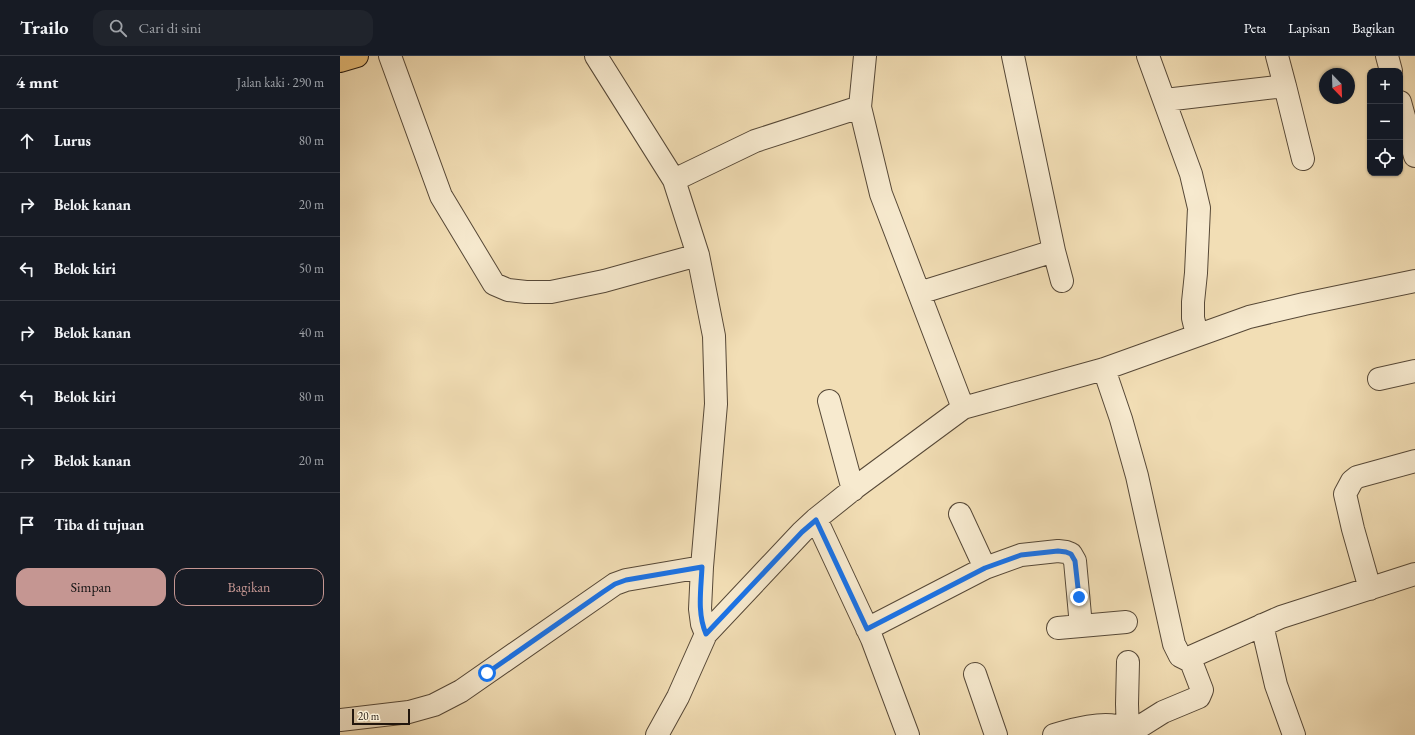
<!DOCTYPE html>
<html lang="id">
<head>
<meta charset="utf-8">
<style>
	:root { --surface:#171b24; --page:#20242c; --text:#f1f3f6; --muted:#9ea1a6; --line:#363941; --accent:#c59692 }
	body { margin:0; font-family:"EB Garamond",serif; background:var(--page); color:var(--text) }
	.controls { position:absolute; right:12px; top:12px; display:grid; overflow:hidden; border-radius:8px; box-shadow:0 1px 3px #0004 }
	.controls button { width:36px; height:36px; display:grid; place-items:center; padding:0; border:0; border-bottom:1px solid var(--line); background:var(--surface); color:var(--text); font:20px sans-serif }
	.compass { position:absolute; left:979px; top:12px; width:36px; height:36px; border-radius:50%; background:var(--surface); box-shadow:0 1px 3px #0004; rotate:157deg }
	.scale { position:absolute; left:12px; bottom:10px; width:58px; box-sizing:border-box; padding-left:4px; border:2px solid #22160d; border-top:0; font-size:11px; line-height:14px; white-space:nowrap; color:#22160d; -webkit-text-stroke:3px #f7eacf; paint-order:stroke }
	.stop { position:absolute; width:12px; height:12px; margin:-9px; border:3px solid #1a73e8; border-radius:50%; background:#fff }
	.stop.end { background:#1a73e8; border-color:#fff; box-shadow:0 1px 4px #0008 }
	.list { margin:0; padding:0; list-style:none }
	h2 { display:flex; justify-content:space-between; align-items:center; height:52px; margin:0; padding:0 16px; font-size:17px }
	h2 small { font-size:13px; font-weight:400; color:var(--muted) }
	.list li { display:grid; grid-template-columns:26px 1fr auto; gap:12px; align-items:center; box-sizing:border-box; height:64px; padding:0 16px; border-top:1px solid var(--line) }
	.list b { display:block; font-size:15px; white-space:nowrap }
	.list em { font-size:13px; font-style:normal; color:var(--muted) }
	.actions { display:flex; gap:8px; padding:12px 16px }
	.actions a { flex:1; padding:9px 0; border:1px solid var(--accent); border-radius:12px; text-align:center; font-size:14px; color:var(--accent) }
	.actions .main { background:var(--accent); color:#111 }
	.icon { flex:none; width:22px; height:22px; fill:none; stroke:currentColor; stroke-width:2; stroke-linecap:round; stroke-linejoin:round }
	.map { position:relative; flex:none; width:1075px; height:679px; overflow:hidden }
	header { display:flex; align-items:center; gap:24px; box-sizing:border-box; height:56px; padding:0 20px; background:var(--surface); border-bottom:1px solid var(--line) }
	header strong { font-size:19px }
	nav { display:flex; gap:22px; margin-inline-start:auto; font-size:14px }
	.search { width:280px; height:36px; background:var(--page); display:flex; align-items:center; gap:10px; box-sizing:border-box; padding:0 14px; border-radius:12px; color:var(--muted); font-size:15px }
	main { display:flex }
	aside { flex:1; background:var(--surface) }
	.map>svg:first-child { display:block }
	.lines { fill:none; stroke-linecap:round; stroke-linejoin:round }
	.minor-casing { stroke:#564837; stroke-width:24 }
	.major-casing { stroke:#22160d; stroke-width:24 }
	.minor { stroke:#f7eacf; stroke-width:22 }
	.major { stroke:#e9bf7a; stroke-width:22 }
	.route { stroke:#1a73e8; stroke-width:5 }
</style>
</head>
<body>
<header>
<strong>Trailo</strong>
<div class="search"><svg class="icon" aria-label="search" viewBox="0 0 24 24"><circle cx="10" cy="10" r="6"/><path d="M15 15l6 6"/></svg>Cari di sini</div>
<nav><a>Peta</a><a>Lapisan</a><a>Bagikan</a></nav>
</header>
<main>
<aside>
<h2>4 mnt<small>Jalan kaki · 290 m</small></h2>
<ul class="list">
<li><svg class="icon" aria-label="ahead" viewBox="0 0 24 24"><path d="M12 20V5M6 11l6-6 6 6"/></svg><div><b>Lurus</b></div><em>80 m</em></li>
<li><svg class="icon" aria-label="right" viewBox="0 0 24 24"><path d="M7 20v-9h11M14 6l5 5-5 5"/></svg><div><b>Belok kanan</b></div><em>20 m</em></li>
<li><svg class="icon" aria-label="left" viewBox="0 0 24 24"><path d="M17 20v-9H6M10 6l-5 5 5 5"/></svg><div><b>Belok kiri</b></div><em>50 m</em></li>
<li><svg class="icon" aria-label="right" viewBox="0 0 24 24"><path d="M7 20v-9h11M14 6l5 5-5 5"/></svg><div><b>Belok kanan</b></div><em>40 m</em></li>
<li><svg class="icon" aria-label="left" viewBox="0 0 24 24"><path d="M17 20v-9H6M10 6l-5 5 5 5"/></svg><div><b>Belok kiri</b></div><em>80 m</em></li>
<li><svg class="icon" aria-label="right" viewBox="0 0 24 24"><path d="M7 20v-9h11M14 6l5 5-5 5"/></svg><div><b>Belok kanan</b></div><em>20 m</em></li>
<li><svg class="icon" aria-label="arrive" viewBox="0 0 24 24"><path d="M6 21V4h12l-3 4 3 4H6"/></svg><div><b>Tiba di tujuan</b></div></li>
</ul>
<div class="actions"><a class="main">Simpan</a><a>Bagikan</a></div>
</aside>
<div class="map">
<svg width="1075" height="679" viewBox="0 0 1075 679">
	<rect width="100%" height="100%" fill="#f2deb5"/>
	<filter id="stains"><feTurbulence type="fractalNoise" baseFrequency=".005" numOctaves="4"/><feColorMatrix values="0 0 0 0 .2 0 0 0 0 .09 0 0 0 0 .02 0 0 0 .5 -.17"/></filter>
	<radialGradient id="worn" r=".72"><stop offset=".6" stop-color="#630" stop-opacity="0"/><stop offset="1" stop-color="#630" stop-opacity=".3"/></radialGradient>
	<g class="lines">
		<g class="minor-casing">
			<path id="minor" d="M50,0L101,140L154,228L168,234L186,236H211L264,225L358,199
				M256,0L334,124L358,199L374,280L376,348L362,511L360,553L362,568L366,578
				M525,0L520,51L541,138L623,352
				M808,0L851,118L859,152L856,217L853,246V262L857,279
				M1047,0L1051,15
				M945,30L963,103
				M825,44L945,30L937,0
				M1060,46L1075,100
				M334,124L415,85L520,51
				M714,195L722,225
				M579,237L714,195L673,0
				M764,313L781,363L797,420L834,588L840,600L850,605L852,608L862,634L859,641L823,656L788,678L787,648L788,606
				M1039,323L1075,315
				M489,345L513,434
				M620,458L645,512
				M476,463L532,583L568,679
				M1030,533L1013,473L1005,438L1012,425L1017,421L1075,405
				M922,569L936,629L954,679
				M718,572L741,570
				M527,573L645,512L681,499L718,495L726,496L731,498L735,505L741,570L786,566
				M846,603L941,561L1075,518
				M635,618L656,679
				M0,664L69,656L94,649L121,635L275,528L286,524L362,511
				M317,679L338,641L366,578L462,476L476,463L516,431L623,352L764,313L909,261L964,248L1075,225
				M714,679C731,674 766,664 782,672C784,674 787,677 789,679"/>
		</g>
		<g class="major-casing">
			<path id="major" d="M0,5L17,0"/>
		</g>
		<use href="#minor" class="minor"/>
		<use href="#major" class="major"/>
	</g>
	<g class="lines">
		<path class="route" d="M147,617L263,536L275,528L286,524L362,511C361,534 357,557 366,578L462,476L476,464L527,573L645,512L681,499L718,495L726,496L731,498L735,505L739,541"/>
	</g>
	<rect width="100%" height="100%" filter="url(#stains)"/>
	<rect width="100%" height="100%" fill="url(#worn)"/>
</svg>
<div class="controls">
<button>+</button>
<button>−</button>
<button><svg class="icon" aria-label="locate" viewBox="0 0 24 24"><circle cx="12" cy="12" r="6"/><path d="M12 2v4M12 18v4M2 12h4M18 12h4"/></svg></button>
</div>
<svg class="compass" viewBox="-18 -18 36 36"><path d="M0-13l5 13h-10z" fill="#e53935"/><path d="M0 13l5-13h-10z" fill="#9ea1a6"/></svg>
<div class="scale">20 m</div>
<div class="stop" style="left:147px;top:617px"></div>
<div class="stop end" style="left:739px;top:541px"></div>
</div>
</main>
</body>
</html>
